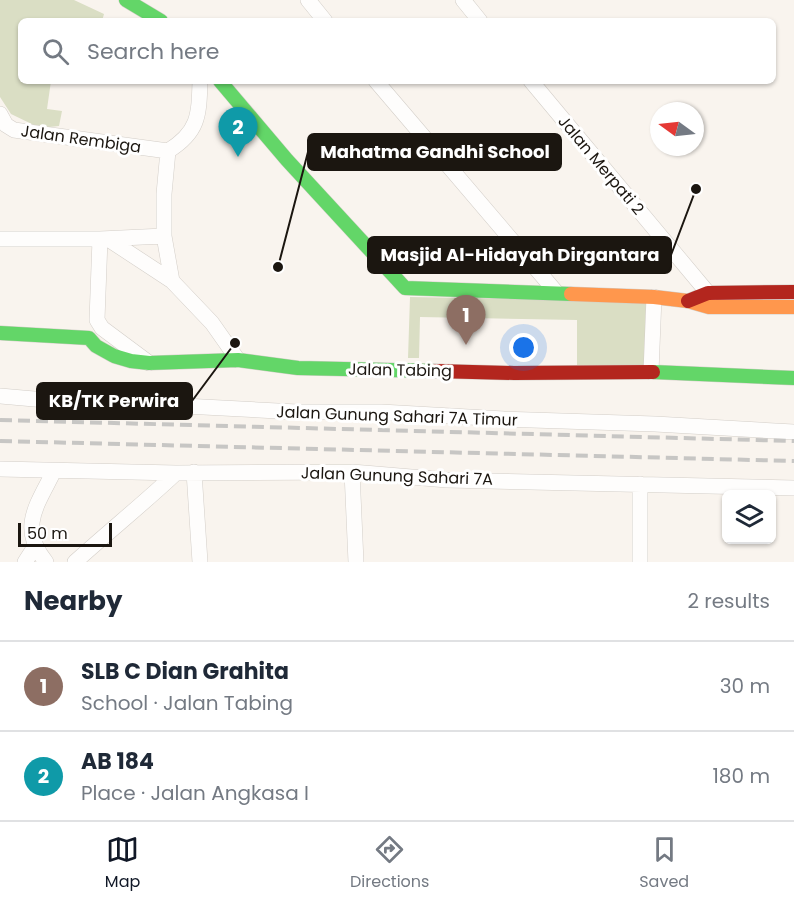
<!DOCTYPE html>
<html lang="en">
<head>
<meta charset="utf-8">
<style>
	:root { --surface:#fff; --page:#f2f2f3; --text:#1f2937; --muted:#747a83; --line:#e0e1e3; --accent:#111827 }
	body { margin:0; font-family:Poppins,sans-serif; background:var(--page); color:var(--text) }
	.controls { position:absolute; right:18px; bottom:18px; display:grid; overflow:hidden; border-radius:9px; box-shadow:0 2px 4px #0004 }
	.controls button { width:54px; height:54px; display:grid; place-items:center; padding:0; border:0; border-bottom:2px solid var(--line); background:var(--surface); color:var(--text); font:30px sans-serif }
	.compass { position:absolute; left:650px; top:102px; width:54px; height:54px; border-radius:50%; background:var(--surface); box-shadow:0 2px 4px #0004; rotate:285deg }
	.scale { position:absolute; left:18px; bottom:15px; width:94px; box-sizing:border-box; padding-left:6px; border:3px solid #1b1610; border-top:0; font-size:16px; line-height:21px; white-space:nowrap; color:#1b1610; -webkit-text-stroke:4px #fff; paint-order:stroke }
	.you { position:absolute; left:524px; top:348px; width:21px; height:21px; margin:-15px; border:4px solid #fff; border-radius:50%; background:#1a73e8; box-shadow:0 0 0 9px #1a73e833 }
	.badge { display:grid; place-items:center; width:39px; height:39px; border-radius:50%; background:var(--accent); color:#fff; font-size:20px; font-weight:700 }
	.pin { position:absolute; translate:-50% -50px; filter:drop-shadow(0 2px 3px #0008) }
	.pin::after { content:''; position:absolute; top:32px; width:21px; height:18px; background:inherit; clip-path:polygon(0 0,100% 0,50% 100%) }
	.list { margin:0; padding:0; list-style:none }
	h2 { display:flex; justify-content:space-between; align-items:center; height:78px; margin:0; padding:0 24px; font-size:26px }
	h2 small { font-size:20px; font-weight:400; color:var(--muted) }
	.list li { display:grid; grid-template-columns:39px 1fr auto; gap:18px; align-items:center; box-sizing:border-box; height:90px; padding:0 24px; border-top:2px solid var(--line) }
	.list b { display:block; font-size:22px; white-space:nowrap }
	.list p { margin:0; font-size:20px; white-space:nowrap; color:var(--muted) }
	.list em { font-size:20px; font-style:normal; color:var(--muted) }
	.icon { flex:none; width:33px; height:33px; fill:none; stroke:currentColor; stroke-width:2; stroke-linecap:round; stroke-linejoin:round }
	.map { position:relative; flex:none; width:794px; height:562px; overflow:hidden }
	.search { position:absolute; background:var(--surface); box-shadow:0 2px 4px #0004; left:18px; right:18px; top:18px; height:66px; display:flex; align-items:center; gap:15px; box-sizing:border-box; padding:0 21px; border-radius:9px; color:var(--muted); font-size:22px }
	.sheet { height:258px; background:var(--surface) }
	nav { display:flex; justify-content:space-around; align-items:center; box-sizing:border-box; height:84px; border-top:2px solid var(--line); background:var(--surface); font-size:16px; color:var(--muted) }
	nav a { display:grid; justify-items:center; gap:3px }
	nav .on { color:var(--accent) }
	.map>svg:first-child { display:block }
	.green { fill:#dadec4 }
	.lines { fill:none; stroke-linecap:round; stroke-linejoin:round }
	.street-casing { stroke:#d3cec8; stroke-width:16 }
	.fast-casing { stroke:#d3cec8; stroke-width:15 }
	.slow-casing { stroke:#d3cec8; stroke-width:15 }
	.jam-casing { stroke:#d3cec8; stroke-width:15 }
	.street { stroke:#fefdfc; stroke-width:15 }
	.fast { stroke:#63d668; stroke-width:14 }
	.slow { stroke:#ff974d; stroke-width:14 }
	.jam { stroke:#b3261e; stroke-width:14 }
	.rail { stroke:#c7c6c4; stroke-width:4; stroke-dasharray:12 6; stroke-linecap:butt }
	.labels { text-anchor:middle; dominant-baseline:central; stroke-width:6; stroke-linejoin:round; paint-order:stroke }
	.street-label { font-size:16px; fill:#1b1610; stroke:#fff }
	.leader { fill:none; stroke:#1b1610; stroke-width:2 }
	.callout-dot { fill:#1b1610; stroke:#fff; stroke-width:2 }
	.callout { fill:#1b1610; stroke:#1b1610; stroke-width:2 }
	.callout-label { font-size:18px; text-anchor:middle; font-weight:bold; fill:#fff }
</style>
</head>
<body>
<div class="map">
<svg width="794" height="562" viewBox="0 0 794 562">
	<rect width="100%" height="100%" fill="#f9f4ee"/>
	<path class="green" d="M0,0H74L104,14L102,21H21V81H51L47,109L62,111L59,126L40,128L11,114L0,97Z
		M410,297L646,301L645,366L577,365V320L420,317L419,358H408Z"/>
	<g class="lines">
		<g class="street-casing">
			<path id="street" d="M308,0L325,21
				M463,0L480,21
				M200,81C199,115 199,132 168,151L164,194V236L172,281L212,323L238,360
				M376,81L556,292
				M531,81L708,293L709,301
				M0,114L6,125L14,130L168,151
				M0,239H100L164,236
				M100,239L97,320L102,328L149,363
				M108,239L172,281
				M651,372L654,297
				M0,396L68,402L165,405L297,412H381L504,419L655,424L794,432
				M0,469L176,473L352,472L447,480L794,488
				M194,472L200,562
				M352,472L356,562
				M25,562L34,548
				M46,562C18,528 37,505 54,471
				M75,562C108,532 143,504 176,473
				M640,562V484"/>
		</g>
		<g class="fast-casing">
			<path id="fast" d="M126,0L161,21
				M220,81L287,160L405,288L571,294
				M0,333L89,338L96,346L114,356L131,361L149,363L238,360L298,368L435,371
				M653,372L794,378"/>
		</g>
		<g class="slow-casing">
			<path id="slow" d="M571,294L654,297L688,301L709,307H794"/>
		</g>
		<g class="jam-casing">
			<path id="jam" d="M688,301L708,293L794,292
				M435,371L514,373L653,372"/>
		</g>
		<use href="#street" class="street"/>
		<use href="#fast" class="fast"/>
		<use href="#slow" class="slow"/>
		<use href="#jam" class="jam"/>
		<path class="rail" d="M0,420L794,441
			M0,441L794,461"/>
	</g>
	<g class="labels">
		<g class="street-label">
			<text transform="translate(81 139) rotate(8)">Jalan Rembiga</text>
			<text transform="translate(601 165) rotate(50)">Jalan Merpati 2</text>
			<text transform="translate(400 370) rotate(1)">Jalan Tabing</text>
			<text transform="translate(397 416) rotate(2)">Jalan Gunung Sahari 7A Timur</text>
			<text transform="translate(397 476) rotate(2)">Jalan Gunung Sahari 7A</text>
		</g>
	</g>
	<path class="leader" d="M278 267L308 152M696 189L671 255M235 343L192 401"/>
	<g class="callout-dot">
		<circle cx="278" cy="267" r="6"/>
		<circle cx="696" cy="189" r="6"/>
		<circle cx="235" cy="343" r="6"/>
	</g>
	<g class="callout">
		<rect x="308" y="134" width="253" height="36" rx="6"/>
		<rect x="368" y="237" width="303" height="36" rx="6"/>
		<rect x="37" y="383" width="155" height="36" rx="6"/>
	</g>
	<g class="callout-label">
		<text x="435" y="158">Mahatma Gandhi School</text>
		<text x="520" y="261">Masjid Al-Hidayah Dirgantara</text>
		<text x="114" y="407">KB/TK Perwira</text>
	</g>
</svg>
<div class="controls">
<button><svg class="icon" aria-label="layers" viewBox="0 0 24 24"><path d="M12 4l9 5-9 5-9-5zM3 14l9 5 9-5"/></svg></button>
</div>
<svg class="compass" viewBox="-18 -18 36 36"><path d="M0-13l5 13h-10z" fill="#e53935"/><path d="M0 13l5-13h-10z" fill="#747a83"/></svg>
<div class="scale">50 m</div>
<div class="you"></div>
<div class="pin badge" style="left:466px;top:345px;background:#8d6e63">1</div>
<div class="pin badge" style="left:238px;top:157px;background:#0f9aa8">2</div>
<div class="search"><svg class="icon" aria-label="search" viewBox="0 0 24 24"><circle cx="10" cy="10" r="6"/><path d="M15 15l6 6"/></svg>Search here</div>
</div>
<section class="sheet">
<h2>Nearby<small>2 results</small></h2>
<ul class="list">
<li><span class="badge" style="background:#8d6e63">1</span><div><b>SLB C Dian Grahita</b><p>School · Jalan Tabing</p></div><em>30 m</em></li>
<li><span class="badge" style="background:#0f9aa8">2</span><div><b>AB 184</b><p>Place · Jalan Angkasa I</p></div><em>180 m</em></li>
</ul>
</section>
<nav>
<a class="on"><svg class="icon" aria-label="map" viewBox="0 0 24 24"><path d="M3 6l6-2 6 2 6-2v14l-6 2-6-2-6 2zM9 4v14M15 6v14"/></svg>Map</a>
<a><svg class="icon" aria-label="directions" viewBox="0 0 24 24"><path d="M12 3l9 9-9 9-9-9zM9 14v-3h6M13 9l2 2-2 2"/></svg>Directions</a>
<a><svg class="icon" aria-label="saved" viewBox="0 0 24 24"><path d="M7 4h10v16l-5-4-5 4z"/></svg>Saved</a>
</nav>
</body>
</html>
